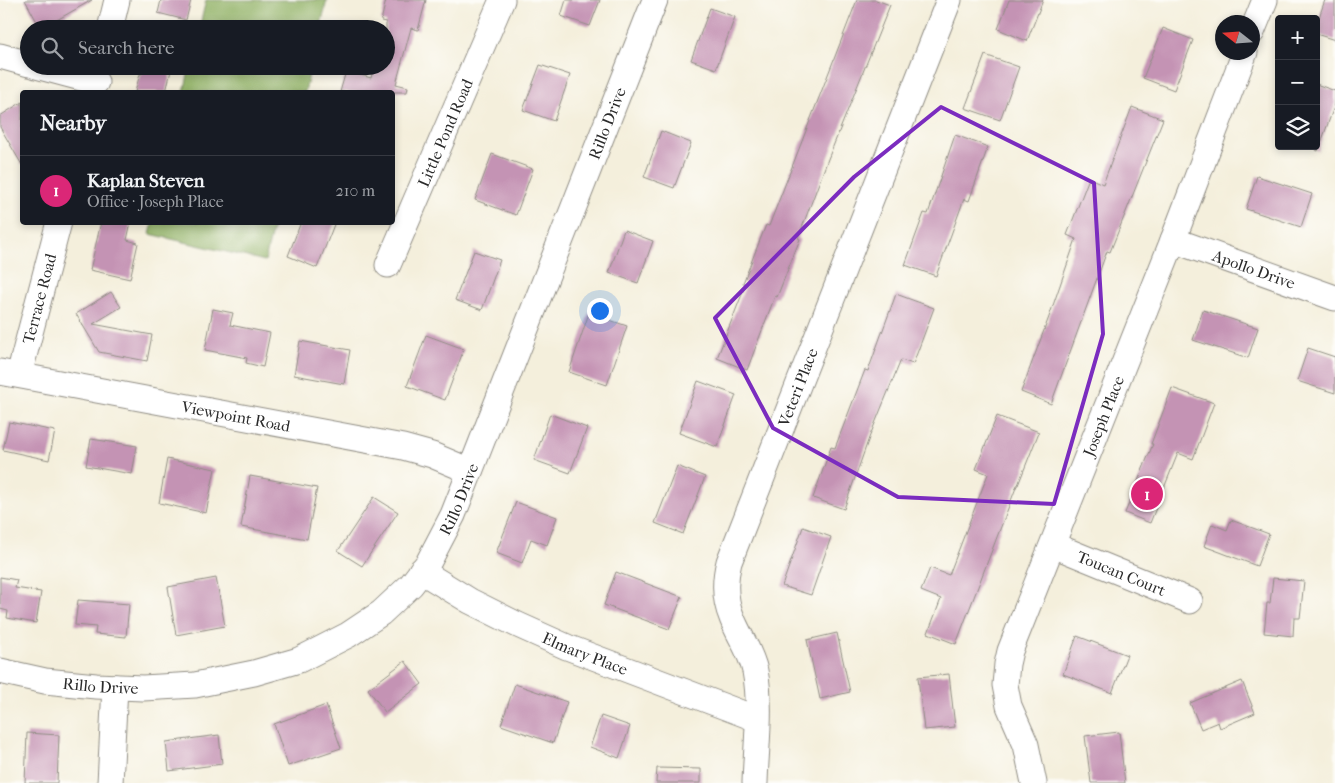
<!DOCTYPE html>
<html lang="en">
<head>
<meta charset="utf-8">
<style>
	:root { --surface:#171b24; --page:#20242c; --text:#f1f3f6; --muted:#9ea1a6; --line:#363941; --accent:#db2777 }
	body { margin:0; font-family:"IM FELL French Canon",serif; background:var(--page); color:var(--text) }
	.controls { position:absolute; right:15px; top:15px; display:grid; overflow:hidden; border-radius:5px; box-shadow:0 2px 8px #0003 }
	.controls button { width:45px; height:45px; display:grid; place-items:center; padding:0; border:0; border-bottom:1px solid var(--line); background:var(--surface); color:var(--text); font:25px sans-serif }
	.compass { position:absolute; left:1215px; top:15px; width:45px; height:45px; border-radius:50%; background:var(--surface); box-shadow:0 2px 8px #0003; rotate:287deg }
	.you { position:absolute; left:599px; top:310px; width:18px; height:18px; margin:-12px; border:4px solid #fff; border-radius:50%; background:#1a73e8; box-shadow:0 0 0 8px #1a73e833 }
	.badge { display:grid; place-items:center; width:32px; height:32px; border-radius:50%; background:var(--accent); color:#fff; font-size:16px; font-weight:700 }
	.pin { position:absolute; translate:-50% -50%; border:2px solid #fff; box-shadow:0 1px 5px #0006 }
	.list { margin:0; padding:0; list-style:none }
	h2 { display:flex; justify-content:space-between; align-items:center; height:65px; margin:0; padding:0 20px; font-size:21px }
	h2 small { font-size:16px; font-weight:400; color:var(--muted) }
	.list li { display:grid; grid-template-columns:32px 1fr auto; gap:15px; align-items:center; box-sizing:border-box; height:70px; padding:0 20px; border-top:1px solid var(--line) }
	.list b { display:block; font-size:19px; white-space:nowrap }
	.list p { margin:0; font-size:16px; white-space:nowrap; color:var(--muted) }
	.list em { font-size:16px; font-style:normal; color:var(--muted) }
	.icon { flex:none; width:28px; height:28px; fill:none; stroke:currentColor; stroke-width:2; stroke-linecap:round; stroke-linejoin:round }
	.map { position:relative; flex:none; width:1335px; height:783px; overflow:hidden }
	.search { position:absolute; background:var(--surface); box-shadow:0 2px 8px #0003; left:20px; top:20px; width:375px; height:55px; display:flex; align-items:center; gap:12px; box-sizing:border-box; padding:0 18px; border-radius:28px; color:var(--muted); font-size:19px }
	.panel { position:absolute; background:var(--surface); box-shadow:0 2px 8px #0003; left:20px; top:90px; width:375px; height:135px; border-radius:5px }
	.map>svg:first-child { display:block }
	.forest { fill:#90b165; stroke:#5e6e48 }
	.building { fill:#c493b4 }
	.lines { fill:none; stroke-linecap:round; stroke-linejoin:round }
	.minor-casing { stroke:#908d84; stroke-width:27 }
	.minor { stroke:#fff; stroke-width:25 }
	.marked { fill:none; stroke:#7b2cbf; stroke-width:4; stroke-linejoin:round }
	.labels { text-anchor:middle; dominant-baseline:central; stroke-width:4; stroke-linejoin:round; paint-order:stroke }
	.street-label { font-size:16px; fill:#2b2b2b; stroke:#fdfcf7 }
</style>
</head>
<body>
<div class="map">
<svg width="1335" height="783" viewBox="0 0 1335 783">
	<rect width="100%" height="100%" fill="#fdfcf7"/>
	<filter id="ink" filterUnits="userSpaceOnUse"><feTurbulence type="fractalNoise" baseFrequency=".02" numOctaves="2"/><feDisplacementMap in="SourceGraphic" scale="10" xChannelSelector="R" yChannelSelector="G"/><feConvolveMatrix kernelMatrix="1 2 1 2 8 2 1 2 1" color-interpolation-filters="sRGB"/></filter>
	<filter id="wash" filterUnits="userSpaceOnUse"><feTurbulence type="fractalNoise" baseFrequency=".0096" numOctaves="4" result="noise"/><feDisplacementMap in="SourceGraphic" scale="20" xChannelSelector="R" yChannelSelector="G"/><feGaussianBlur stdDeviation="1.12" result="paint"/><feColorMatrix in="noise" values="0 0 0 0 0 0 0 0 0 0 0 0 0 0 0 0 0 1.4 0 .05"/><feComposite in="paint" operator="in"/></filter>
	<g filter="url(#wash)">
		<rect width="100%" height="100%" fill="#f4efdc"/>
		<path class="forest" d="M206,0H327L320,29H199Z
			M190,66H311L305,92H184Z
			M153,223V222L274,223L265,261L150,234Z"/>
		<g id="blocks">
			<path class="building" d="M25,0H92L41,29Z
				M161,0H191L186,20L158,13Z
				M386,0H426L418,30L411,28L396,84L408,87L407,92H394L392,97V92H340L346,71L371,78L374,66H386V22L381,21Z
				M566,0H600L590,26L561,16Z
				M857,0H876L890,5L828,159L798,238L800,239L777,297L775,296L747,370L717,358L746,284L743,283L766,225L769,226Z
				M1009,0H1043L1027,41L998,29Z
				M1325,0H1335V40L1316,34V26Z
				M710,8L735,17L716,69L691,60Z
				M1163,28L1193,40L1174,90L1143,78Z
				M985,55L1019,67L1000,120L965,108Z
				M540,65L570,75L554,121L523,110Z
				M144,66H172L166,92H135L140,74H142Z
				M1316,84L1335,91V104L1318,151L1316,150Z
				M22,102V165L0,127V116Z
				M1132,107L1163,119L1110,252L1107,251L1051,404L1021,392L1049,317L1076,239L1067,235L1089,178L1103,184Z
				M661,131L691,143L674,188L644,177Z
				M955,135L988,147L969,201L964,199L936,276L905,265L924,213L928,214Z
				M492,154L533,169L516,215L475,200Z
				M1257,176L1312,194L1301,227L1246,209Z
				M101,222H131L127,240L138,243L130,279L90,270Z
				M301,222H335L317,268L288,256Z
				M624,230L653,241L638,283L609,273Z
				M474,251L500,260L482,310L455,300Z
				M111,292L121,307L93,324L152,335L147,361L99,352L76,314Z
				M896,294L934,308L913,364L901,360L869,438L844,509L813,498L831,447L835,448L865,370L868,371Z
				M213,309L233,313L230,325L270,333L263,367L246,363L247,358L205,350Z
				M1203,310L1258,328L1248,358L1193,340Z
				M589,313L627,326L607,385L569,372Z
				M426,335L464,349L445,400L407,386Z
				M300,341L350,350L344,384L294,375Z
				M1308,348L1335,357V393L1297,381Z
				M698,381L736,395L717,447L679,433Z
				M1172,388L1214,403L1193,459L1178,453L1150,523L1125,513L1153,444H1151Z
				M550,414L587,428L570,473L534,460Z
				M997,416L1039,432L1018,485H1017L956,644L928,633L941,599L921,591L930,568L949,575L988,474L976,469Z
				M9,422L55,431L49,460L3,450Z
				M91,439L137,446L132,474L86,466Z
				M167,459L215,469L206,513L159,503Z
				M677,466L705,477L683,534L655,523Z
				M250,476L317,488L307,539L241,527Z
				M374,497L398,512L362,566L338,551Z
				M516,502L557,517L547,545L531,539L522,563L496,553Z
				M1231,520L1269,534L1257,566L1204,546L1212,524L1227,530Z
				M803,527L831,537L811,595L782,586Z
				M616,572L682,597L669,629L604,605Z
				M0,577L17,580L15,588L41,592L36,623L7,618L8,611L0,609Z
				M216,578L225,626L176,635L168,587Z
				M1273,578L1304,581L1300,618H1294L1293,636L1264,633L1267,603H1270Z
				M78,600L129,604L126,637L95,634L96,627L75,625Z
				M837,633L850,692L820,699L807,640Z
				M1077,636L1127,655L1112,693L1063,674Z
				M405,661L422,684L385,712L368,689Z
				M949,674L955,727L924,730L918,677Z
				M1242,681L1255,713L1220,728L1218,722L1201,729L1190,703Z
				M515,684L567,702L553,743L501,725Z
				M326,705L341,748L288,766L274,724Z
				M601,716L630,726L619,758L590,747Z
				M1119,732L1125,783H1091L1085,736Z
				M27,733L59,735L57,783H25Z
				M219,735L222,764L169,771L166,742Z
				M657,768L701,769V783H656Z"/>
		</g>
	</g>
	<g filter="url(#ink)">
		<use href="#blocks" fill-opacity="0" stroke="#908d84" stroke-width="1"/>
		<g class="lines">
			<g class="minor-casing">
				<g id="minor">
					<path d="M110,29L117,0"/>
					<path d="M1252,32L1265,0"/>
					<path d="M0,56L29,64"/>
					<path d="M36,66L96,82"/>
					<path id="s1" d="M1173,240L1335,298"/>
					<path id="s2" d="M388,265L502,0"/>
					<path id="s3" d="M0,372L403,447L432,455L470,471"/>
					<path id="s4" d="M19,375L59,222"/>
					<path id="s5" d="M1053,545L1190,601"/>
					<path id="s6" d="M421,571L470,601L518,625L567,647L757,719"/>
					<path id="s7" d="M0,671L45,681L96,686L143,688L195,685L254,673L299,660L348,635L381,613L411,585L428,563L453,515L655,0"/>
					<path d="M110,783L115,687"/>
					<path id="s8" d="M755,783C756,747 762,707 755,671C751,652 739,636 732,618C724,599 724,581 729,562L949,0"/>
					<path id="s9" d="M1034,783L1026,745L1009,706L1005,685L1007,664L1010,651L1173,240L1245,52"/>
				</g>
			</g>
			<use href="#minor" class="minor"/>
		</g>
	</g>
	<path class="marked" d="M941,107L1094,183L1103,334L1054,504L898,497L773,428L715,318L854,177Z"/>
	<g class="labels">
		<g class="street-label">
			<text stroke="none"><textPath href="#s7" startOffset="942">Rillo Drive</textPath></text>
			<text stroke="none"><textPath href="#s2" startOffset="144">Little Pond Road</textPath></text>
			<text stroke="none"><textPath href="#s1" startOffset="86">Apollo Drive</textPath></text>
			<text stroke="none"><textPath href="#s4" startOffset="79">Terrace Road</textPath></text>
			<text stroke="none"><textPath href="#s8" startOffset="415">Veteri Place</textPath></text>
			<text stroke="none"><textPath href="#s3" startOffset="240">Viewpoint Road</textPath></text>
			<text stroke="none"><textPath href="#s9" startOffset="390">Joseph Place</textPath></text>
			<text stroke="none"><textPath href="#s7" startOffset="538">Rillo Drive</textPath></text>
			<text stroke="none"><textPath href="#s5" startOffset="74">Toucan Court</textPath></text>
			<text stroke="none"><textPath href="#s6" startOffset="184">Elmary Place</textPath></text>
			<text stroke="none"><textPath href="#s7" startOffset="102">Rillo Drive</textPath></text>
		</g>
	</g>
</svg>
<div class="controls">
<button>+</button>
<button>−</button>
<button><svg class="icon" aria-label="layers" viewBox="0 0 24 24"><path d="M12 4l9 5-9 5-9-5zM3 14l9 5 9-5"/></svg></button>
</div>
<svg class="compass" viewBox="-18 -18 36 36"><path d="M0-13l5 13h-10z" fill="#e53935"/><path d="M0 13l5-13h-10z" fill="#9ea1a6"/></svg>
<div class="you"></div>
<div class="pin badge" style="left:1147px;top:494px">1</div>
<div class="search"><svg class="icon" aria-label="search" viewBox="0 0 24 24"><circle cx="10" cy="10" r="6"/><path d="M15 15l6 6"/></svg>Search here</div>
<section class="panel">
<h2>Nearby<small></small></h2>
<ul class="list">
<li><span class="badge">1</span><div><b>Kaplan Steven</b><p>Office · Joseph Place</p></div><em>210 m</em></li>
</ul>
</section>
</div>
</body>
</html>
